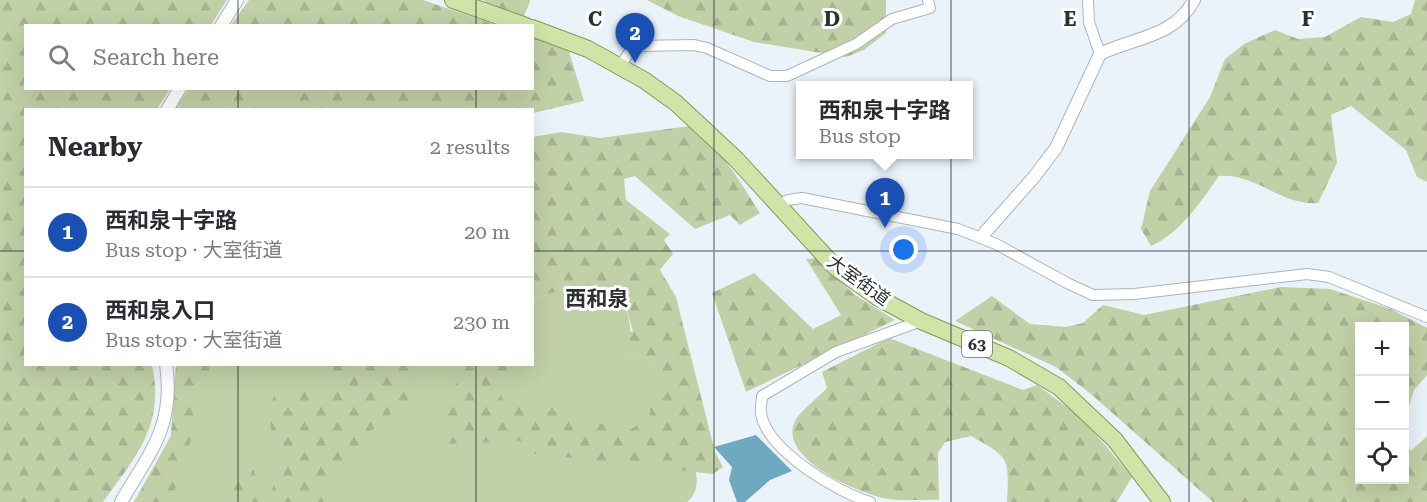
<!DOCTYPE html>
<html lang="en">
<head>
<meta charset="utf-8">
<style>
	:root { --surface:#fff; --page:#f2f2f3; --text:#2b2b33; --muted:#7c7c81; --line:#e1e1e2; --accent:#419605 }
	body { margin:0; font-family:"Roboto Serif","Noto Sans JP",serif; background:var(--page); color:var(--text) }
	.controls { position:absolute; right:18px; bottom:18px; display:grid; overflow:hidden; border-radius:0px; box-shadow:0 6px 24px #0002 }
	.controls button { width:54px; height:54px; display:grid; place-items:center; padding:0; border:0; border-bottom:2px solid var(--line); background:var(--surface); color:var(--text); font:30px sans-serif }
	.you { position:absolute; left:904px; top:250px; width:21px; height:21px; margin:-15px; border:4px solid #fff; border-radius:50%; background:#1a73e8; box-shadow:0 0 0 9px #1a73e833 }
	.badge { display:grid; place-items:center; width:39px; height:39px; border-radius:50%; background:var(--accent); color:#fff; font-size:20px; font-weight:700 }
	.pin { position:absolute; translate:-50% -50px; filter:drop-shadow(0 2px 3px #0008) }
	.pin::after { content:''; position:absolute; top:32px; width:21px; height:18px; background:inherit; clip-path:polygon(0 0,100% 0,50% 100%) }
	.popup { position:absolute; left:796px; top:81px; width:177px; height:78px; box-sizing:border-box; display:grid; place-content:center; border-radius:0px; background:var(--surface); filter:drop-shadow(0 2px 4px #0005); font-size:20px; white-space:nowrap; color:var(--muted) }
	.popup b { font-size:22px; color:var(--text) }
	.popup::after { content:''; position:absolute; left:50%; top:100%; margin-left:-12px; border:12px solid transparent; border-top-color:var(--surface) }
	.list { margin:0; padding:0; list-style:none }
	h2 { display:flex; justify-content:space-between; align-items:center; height:78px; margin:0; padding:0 24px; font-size:26px }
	h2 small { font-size:20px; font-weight:400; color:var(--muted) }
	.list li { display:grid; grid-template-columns:39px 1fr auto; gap:18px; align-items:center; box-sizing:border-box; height:90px; padding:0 24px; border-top:2px solid var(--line) }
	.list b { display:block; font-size:22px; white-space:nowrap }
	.list p { margin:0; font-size:20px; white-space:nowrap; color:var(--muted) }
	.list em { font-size:20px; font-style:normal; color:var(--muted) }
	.icon { flex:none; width:33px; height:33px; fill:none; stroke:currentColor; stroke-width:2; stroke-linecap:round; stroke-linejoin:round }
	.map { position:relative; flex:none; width:1427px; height:502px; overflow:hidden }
	.search { position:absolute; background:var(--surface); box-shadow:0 6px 24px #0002; left:24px; top:24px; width:510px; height:66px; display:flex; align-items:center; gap:15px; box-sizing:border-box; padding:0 21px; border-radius:0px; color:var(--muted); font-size:22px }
	.panel { position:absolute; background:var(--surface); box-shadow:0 6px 24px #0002; left:24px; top:108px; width:510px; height:258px; border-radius:0px }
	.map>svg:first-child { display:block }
	.green { fill:#c2d0a7 }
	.forest { fill:url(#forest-firs) }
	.water { fill:#6ea9c0 }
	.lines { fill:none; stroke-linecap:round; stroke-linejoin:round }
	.minor-casing { stroke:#acb4ba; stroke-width:12 }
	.tertiary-casing { stroke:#acb4ba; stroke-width:14 }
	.primary-casing { stroke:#819b58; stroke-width:18 }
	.minor { stroke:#fff; stroke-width:10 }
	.tertiary { stroke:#fff; stroke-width:12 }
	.primary { stroke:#cee5a7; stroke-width:16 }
	.grid { fill:none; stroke:#2e3134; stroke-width:1.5; stroke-opacity:0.55 }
	.labels { text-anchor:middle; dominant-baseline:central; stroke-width:6; stroke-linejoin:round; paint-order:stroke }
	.shield { fill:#fff; stroke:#6d6f71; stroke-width:1.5 }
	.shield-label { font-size:16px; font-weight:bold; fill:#2e3134 }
	.street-label { font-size:18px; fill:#2e3134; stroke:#fff }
	.quarter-label { font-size:21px; font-weight:bold; fill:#2e3134; stroke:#fff }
	.grid-label { font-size:20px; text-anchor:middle; font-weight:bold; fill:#2e3134; stroke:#fff; stroke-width:6; stroke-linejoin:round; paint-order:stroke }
</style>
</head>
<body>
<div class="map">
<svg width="1427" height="502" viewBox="0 0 1427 502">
	<defs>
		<pattern id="forest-firs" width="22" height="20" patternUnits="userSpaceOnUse" patternTransform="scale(1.5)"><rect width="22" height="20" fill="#c2d0a7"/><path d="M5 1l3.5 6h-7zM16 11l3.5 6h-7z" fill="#a7b390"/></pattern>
	</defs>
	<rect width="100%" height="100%" fill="#ebf3fa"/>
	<path class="green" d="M189,88L291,89L306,109L175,110Z
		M568,287C579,288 595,285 605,288C630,296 633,333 630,353L655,362L695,468C698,481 698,493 687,502H134L171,436L176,365L532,364L533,299Z"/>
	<path class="forest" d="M0,0H227L211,25L26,26V88L170,89L157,109L26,110V364L152,365C165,424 137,456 103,502H0Z
		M249,0H423L496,25H231Z
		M483,0H530V2L520,25Z
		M647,0H886V33L864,50L846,57L754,42L678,16Z
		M1415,0H1427V182L1417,177L1406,150L1351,106L1331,115L1337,163L1318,203C1281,206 1256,173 1219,176C1200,202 1182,232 1151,246L1141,229L1150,191L1210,97L1225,59L1244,44L1275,30L1298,39L1325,37L1361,17L1393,22L1411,14Z
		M533,38L568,48L584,101L533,113L532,110H306L291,89L532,88Z
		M189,89H244L259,103L261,109H229L227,107L225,110L175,109Z
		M690,126C721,147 740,182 760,213L740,225L730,215L695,229L635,176L624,179L626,200L670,234L664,240L673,254L660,270L676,297L715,452L723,467L713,474L527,453L523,441L443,444V409L456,403V379L446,376L441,365H514L515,373L500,393L506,406L562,403L595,424H618L623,434L650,417L651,393L659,379L654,362L630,353L622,342L625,334L633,331C630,322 627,308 621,300C601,274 557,291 533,299V137L561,132L600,138Z
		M816,258L854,294L895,320L746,392L712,293L754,273L813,329L841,315L806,259Z
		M1281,287L1330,289L1391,309L1427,328V375L1414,390L1405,420L1404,326H1360V480H1404L1405,442L1411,451L1427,436V502H1213L1092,395L1056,367L955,321L992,296L1030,324L1066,327L1083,323L1103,305L1144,315Z
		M889,338L1023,390L1037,385L1082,418L1132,477L1117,502H1007C1009,457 1010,458 971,436L945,442L938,453L939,500C921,499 901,502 883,498C857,492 777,458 795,421C801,410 818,398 827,388L822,372Z
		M176,365H210L184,466L170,502H134L171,436Z
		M330,365H424L414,370L417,381L411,399L379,423L341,465L323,502H230L238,471L244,465L253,469L262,490L271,492L282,461L271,433L270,405L274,396L329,387Z"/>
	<path class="water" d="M756,435L792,471L770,480L745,502H737L729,480L732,467L714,447Z"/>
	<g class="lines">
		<g class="minor-casing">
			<path id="minor" d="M1088,0L1089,22L1100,54
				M620,66L631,50L638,46L694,45L707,48L770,76H787L856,44L892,19L930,8L928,0
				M777,205L788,200L802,198L958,229L996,244L1069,284L1093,295L1134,294L1307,274L1329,277L1427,317
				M870,502C837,492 768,451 761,414C760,409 762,401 762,396L836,352L921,321"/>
		</g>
		<g class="tertiary-casing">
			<path id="tertiary" d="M221,26L237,0
				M167,110L180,88
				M981,237L1034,177L1056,148L1100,54C1134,37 1174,38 1194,0
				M121,502C150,452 175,426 166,364"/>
		</g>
		<g class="primary-casing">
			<path id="primary" d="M453,0L526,26
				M532,28L588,49L644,80L676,103L736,159L835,267L877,297L921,321L1009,358L1059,387L1115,440L1162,502"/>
		</g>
		<use href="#minor" class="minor"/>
		<use href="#tertiary" class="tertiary"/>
		<use href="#primary" class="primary"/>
	</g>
	<path class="grid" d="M238,0V26M476,0V26M714,0V502M951,0V502M1189,0V502M238,88V110M476,88V110M0,251H26M532,251H1427M238,364V502M476,364V502"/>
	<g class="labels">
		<rect class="shield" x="962" y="331" width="30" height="26" rx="4.5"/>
		<g class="shield-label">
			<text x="977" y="344">63</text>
		</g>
		<g class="street-label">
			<text transform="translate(859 280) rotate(36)">大室街道</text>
		</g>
		<g class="quarter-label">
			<text x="597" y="299">西和泉</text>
		</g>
	</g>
	<g class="grid-label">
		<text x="595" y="26">C</text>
		<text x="832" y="26">D</text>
		<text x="1070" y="26">E</text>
		<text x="1308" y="26">F</text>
	</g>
</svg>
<div class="controls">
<button>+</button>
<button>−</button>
<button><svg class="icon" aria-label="locate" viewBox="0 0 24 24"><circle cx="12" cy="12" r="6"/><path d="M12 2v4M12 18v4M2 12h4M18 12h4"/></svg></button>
</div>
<div class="you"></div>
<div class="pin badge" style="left:885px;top:228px;background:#1a4fb4">1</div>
<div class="popup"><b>西和泉十字路</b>Bus stop</div>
<div class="pin badge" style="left:635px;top:63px;background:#1a4fb4">2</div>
<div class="search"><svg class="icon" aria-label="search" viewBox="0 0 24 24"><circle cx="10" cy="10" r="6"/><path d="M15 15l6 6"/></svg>Search here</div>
<section class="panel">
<h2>Nearby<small>2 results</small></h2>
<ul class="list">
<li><span class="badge" style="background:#1a4fb4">1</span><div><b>西和泉十字路</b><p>Bus stop · 大室街道</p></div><em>20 m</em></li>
<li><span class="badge" style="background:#1a4fb4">2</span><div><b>西和泉入口</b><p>Bus stop · 大室街道</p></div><em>230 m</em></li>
</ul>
</section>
</div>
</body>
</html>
